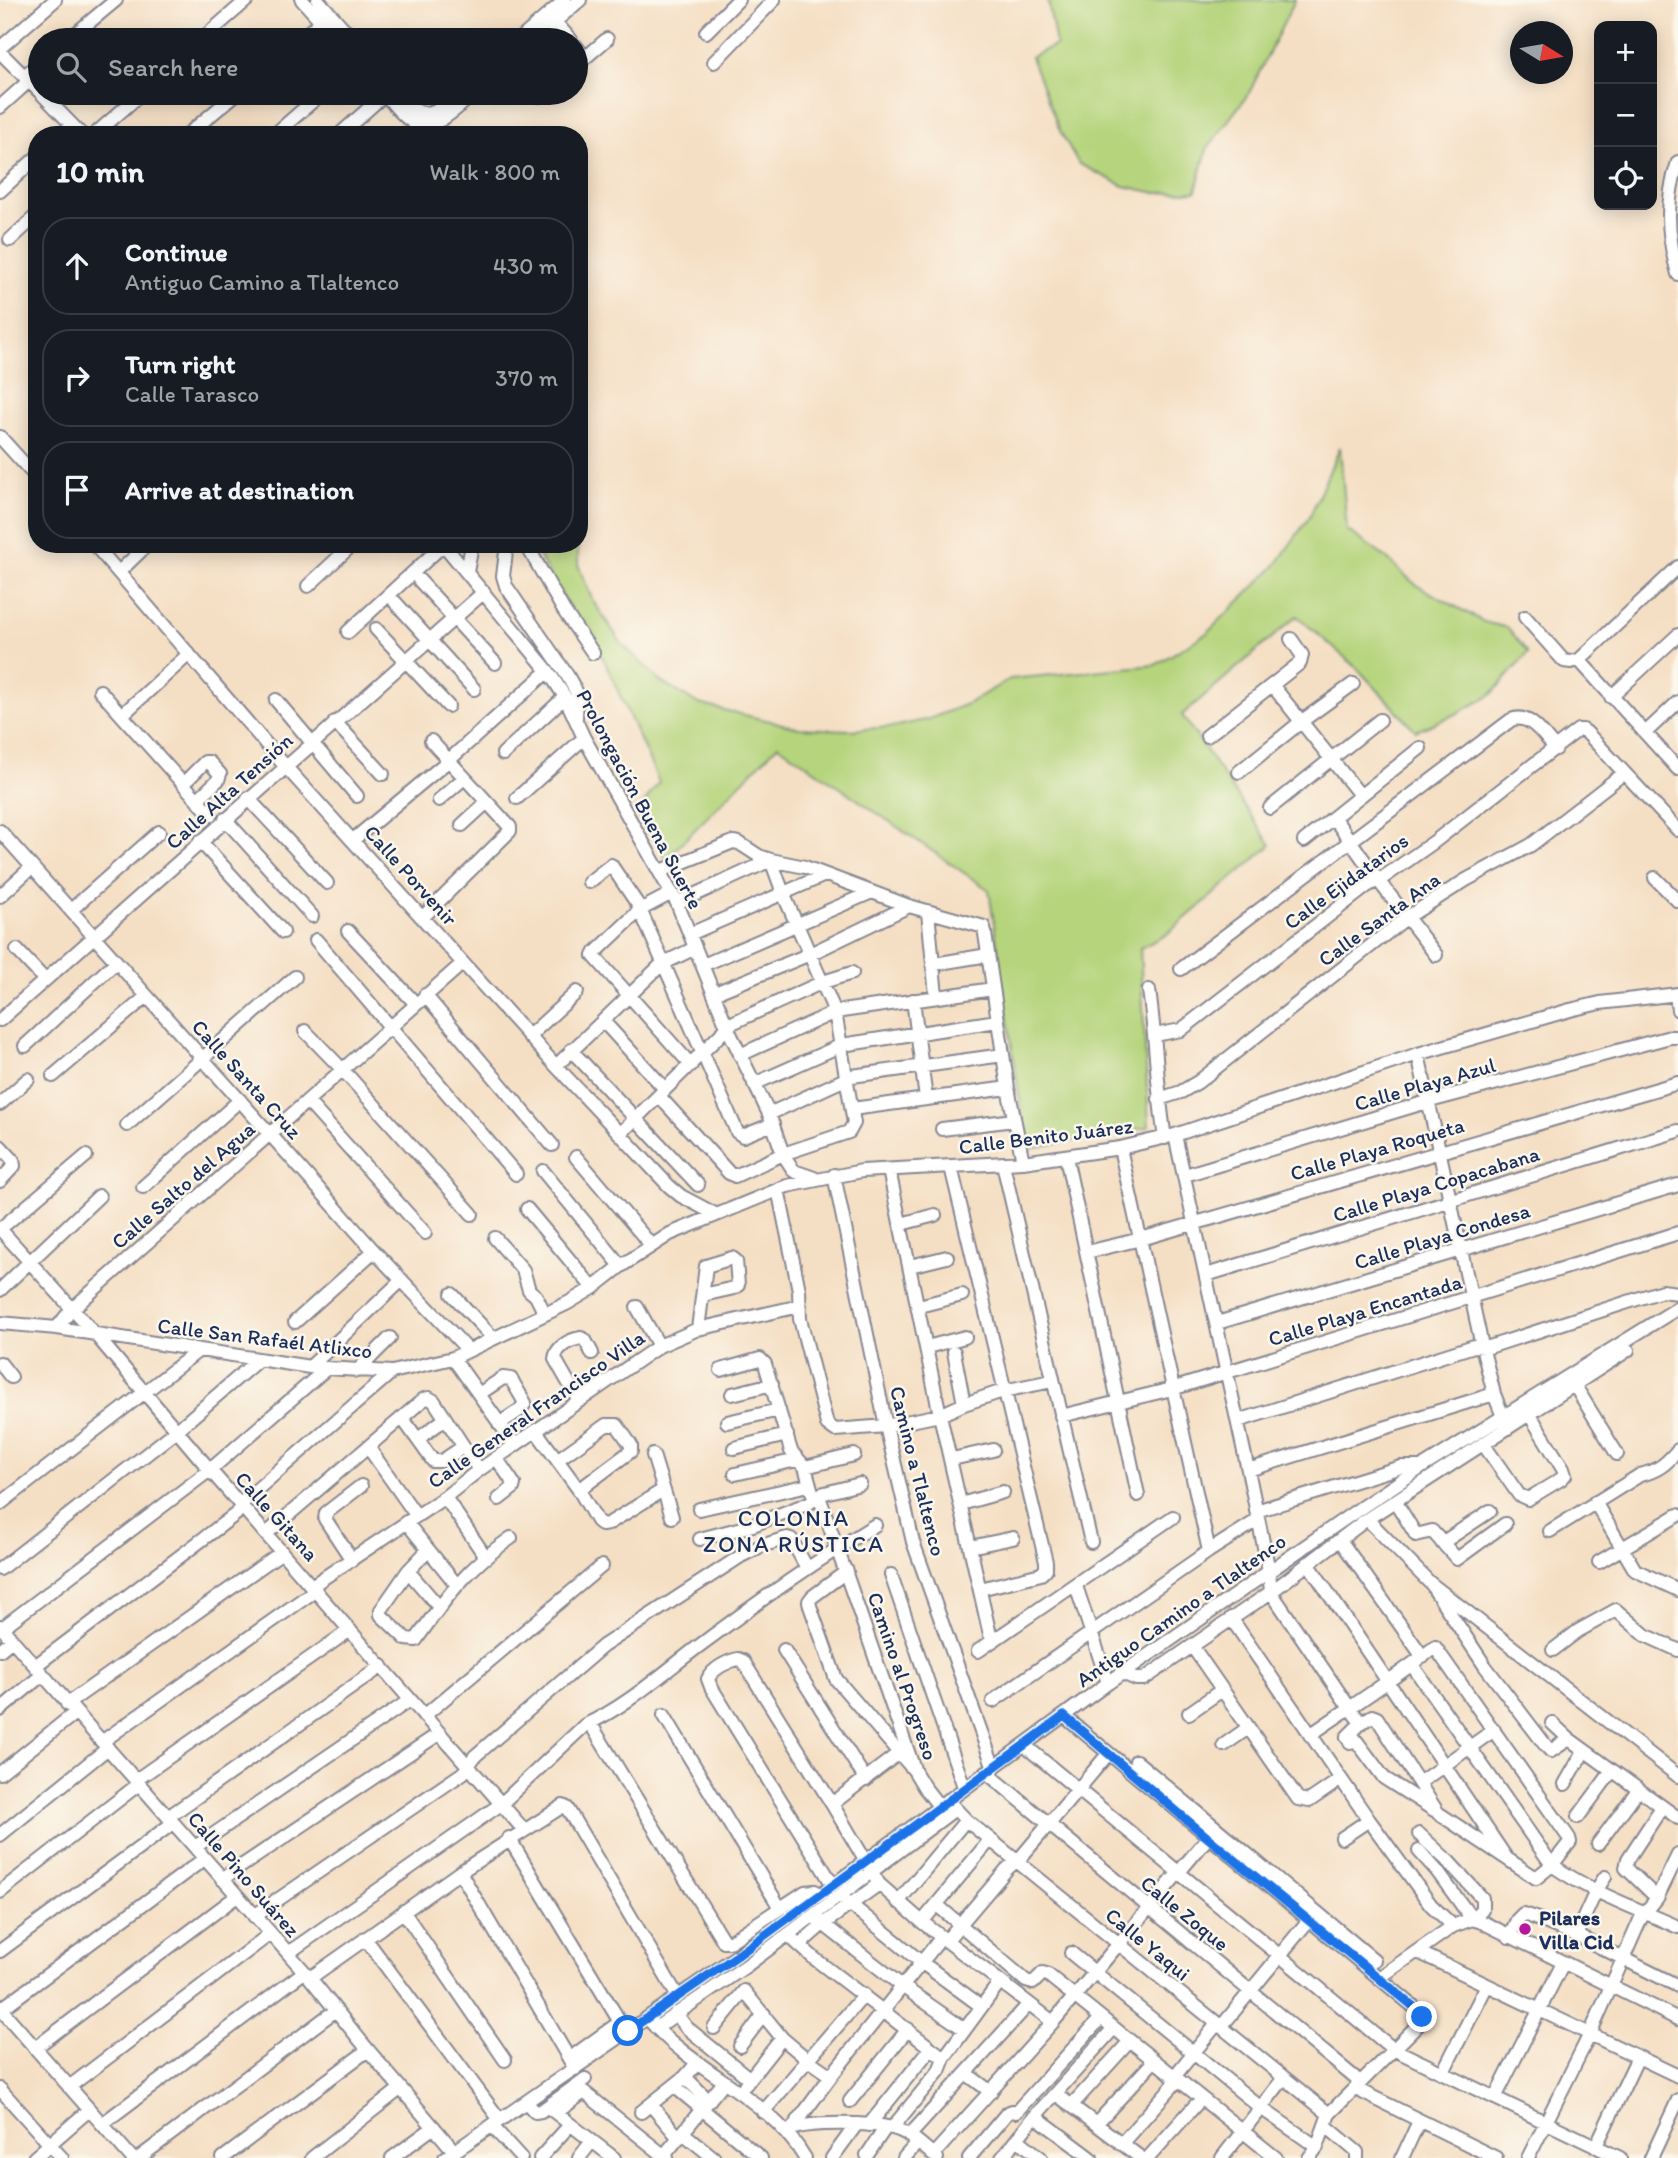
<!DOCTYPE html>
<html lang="en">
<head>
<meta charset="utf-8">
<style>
	:root { --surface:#171b24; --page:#242831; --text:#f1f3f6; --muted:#9ea1a6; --line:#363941 }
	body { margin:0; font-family:Itim,sans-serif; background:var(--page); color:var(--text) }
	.controls { position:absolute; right:21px; top:21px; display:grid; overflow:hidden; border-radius:14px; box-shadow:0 4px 18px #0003 }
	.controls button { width:63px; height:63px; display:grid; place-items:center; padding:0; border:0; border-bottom:2px solid var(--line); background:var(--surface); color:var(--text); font:35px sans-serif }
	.compass { position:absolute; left:1510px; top:21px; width:63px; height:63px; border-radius:50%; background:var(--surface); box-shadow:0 4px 18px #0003; rotate:101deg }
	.stop { position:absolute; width:21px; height:21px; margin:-16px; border:5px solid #1a73e8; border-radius:50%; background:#fff }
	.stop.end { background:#1a73e8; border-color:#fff; box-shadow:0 2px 7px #0008 }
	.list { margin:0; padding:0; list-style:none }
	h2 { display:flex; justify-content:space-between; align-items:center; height:91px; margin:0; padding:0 28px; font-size:30px }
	h2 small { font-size:23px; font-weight:400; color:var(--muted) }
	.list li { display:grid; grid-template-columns:46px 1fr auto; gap:21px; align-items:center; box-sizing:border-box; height:98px; margin:0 14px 14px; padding:0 14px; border:2px solid var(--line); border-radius:28px }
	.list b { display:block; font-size:26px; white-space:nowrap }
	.list p { margin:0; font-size:23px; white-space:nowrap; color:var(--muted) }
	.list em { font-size:23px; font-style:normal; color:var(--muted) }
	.icon { flex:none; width:38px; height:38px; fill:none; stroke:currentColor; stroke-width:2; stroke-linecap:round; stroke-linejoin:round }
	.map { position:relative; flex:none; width:1678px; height:2158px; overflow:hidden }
	.search { position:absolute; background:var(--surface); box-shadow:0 4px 18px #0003; left:28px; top:28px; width:560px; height:77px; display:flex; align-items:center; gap:18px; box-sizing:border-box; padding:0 24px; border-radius:38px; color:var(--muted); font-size:26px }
	.panel { position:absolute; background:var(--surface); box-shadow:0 4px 18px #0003; left:28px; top:126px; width:560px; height:427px; border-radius:28px }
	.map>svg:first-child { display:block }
	.green { fill:#b5d47c; stroke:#68826d; stroke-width:2 }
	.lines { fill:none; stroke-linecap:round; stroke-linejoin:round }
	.minor-casing { stroke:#888791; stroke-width:16 }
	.minor { stroke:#fff; stroke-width:12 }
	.route { stroke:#1a73e8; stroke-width:9 }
	.poi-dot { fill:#b5179e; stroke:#fbf7ec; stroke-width:2.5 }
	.labels { text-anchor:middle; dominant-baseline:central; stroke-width:5; stroke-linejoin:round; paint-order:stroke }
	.street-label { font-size:21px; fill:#1b2f5e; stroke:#fbf7ec }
	.poi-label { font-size:21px; font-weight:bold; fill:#1b2f5e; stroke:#fbf7ec; text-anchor:start }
	.neighbourhood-label { font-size:23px; letter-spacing:2px; fill:#1b2f5e; stroke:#fbf7ec }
</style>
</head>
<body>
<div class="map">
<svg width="1678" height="2158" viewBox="0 0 1678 2158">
	<rect width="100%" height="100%" fill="#fbf7ec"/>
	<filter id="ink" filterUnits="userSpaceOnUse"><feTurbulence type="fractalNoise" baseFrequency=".0143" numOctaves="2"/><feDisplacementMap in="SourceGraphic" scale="14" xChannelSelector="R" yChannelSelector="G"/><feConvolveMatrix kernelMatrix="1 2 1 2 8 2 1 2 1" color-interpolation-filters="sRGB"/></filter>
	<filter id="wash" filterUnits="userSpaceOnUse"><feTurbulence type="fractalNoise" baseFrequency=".00686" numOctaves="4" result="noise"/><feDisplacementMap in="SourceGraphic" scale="28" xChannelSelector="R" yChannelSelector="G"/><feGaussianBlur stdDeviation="1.57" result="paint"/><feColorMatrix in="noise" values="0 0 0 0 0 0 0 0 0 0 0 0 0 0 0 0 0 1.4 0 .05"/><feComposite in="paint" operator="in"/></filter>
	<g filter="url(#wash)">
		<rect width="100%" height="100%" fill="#f5dfc4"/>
		<path class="green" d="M1048,0H1295L1249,93L1207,149L1196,191L1156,193L1124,186L1079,164L1060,131L1031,57L1056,45Z
			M1340,447L1347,530L1385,557L1416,585L1484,622L1508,628L1528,653L1491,695L1456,714L1416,731L1357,668L1297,616L1182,715L1271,845L1166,935L1140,948L1149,1127L1027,1149L989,890L778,745L666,859L637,813L659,782L605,662L548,573L533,544H578V565L593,601L622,644L660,681L699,704L799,728L850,730L893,727L929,719L967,704L1010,679L1155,665L1207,633L1275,566L1310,516Z"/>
	</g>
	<g filter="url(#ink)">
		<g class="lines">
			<g class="minor-casing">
				<path id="minor" d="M302,0L338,40
					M318,0L354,40
					M555,22L571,40
					M706,32L738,0
					M68,40L116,0
					M201,40L247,0
					M299,40L325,18
					M519,40L565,0
					M534,40L580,0
					M576,46L585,58L576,66
					M0,48L55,0
					M0,52L40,92
					M585,58L607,39
					M714,62L774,0
					M24,76L40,63
					M41,93L82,135
					M384,93C391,101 398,111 407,118C430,138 457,108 474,93
					M397,93C422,123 432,116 459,93
					M536,93L540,96L547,93
					M0,107L29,81
					M61,135L72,125
					M94,135L142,93
					M187,135L237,93
					M274,135L322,93
					M339,135L385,94
					M409,135L419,126L422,135
					M1678,162C1665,201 1667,235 1678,274
					M0,191L37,157
					M10,240L37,215
					M0,437L37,478
					M94,544L285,766L556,1066L669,1186L681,1196L715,1214
					M443,544L548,671L565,697L584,738L677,903L728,1029L769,1114L783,1154L794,1171L814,1178
					M507,544L503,576L506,586L567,675L577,693L576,718
					M526,544L564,611L593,653
					M119,572L148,544
					M467,572L472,544
					M419,580L495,663
					M308,586L353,544
					M395,602L474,689
					M1525,617L1564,661L1571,662L1579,660L1678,769
					M376,629L448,706
					M348,632L443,545
					M1579,660L1678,567
					M1272,685L1360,795
					M100,691L211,815
					M1611,697L1678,635
					M276,700L357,796
					M122,715L189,654
					M335,722L383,774
					M1645,733L1678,702
					M1207,736L1300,663L1302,655L1291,639
					M503,754L565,697
					M1239,772L1302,721L1353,684
					M184,783L205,762H209L220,774L218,780L198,799
					M248,798L327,883
					M517,798L584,738
					M439,800L463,779
					M1270,808L1380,720
					M1334,818L1378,880L1436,955
					M225,819L312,916
					M462,825L486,803
					M0,831L374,1251L468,1350
					M353,840L448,761L548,671
					M200,841L283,932
					M1304,841L1420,748
					M661,871L733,842L739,843L759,856L771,860L805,867L909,906L984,927L1008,1088L1023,1162
					M1655,878L1678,901
					M589,882L611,865L638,905L737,1132L743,1136L773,1124
					M672,893L640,910L596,952L594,956L691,1065
					M0,896L32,867
					M71,910L159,832
					M928,912L936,996
					M423,917L510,831V827L431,741
					M348,931L415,1003
					M690,934L825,875
					M316,940L516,1174
					M17,950L45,980
					M934,964L988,955
					M703,965L872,892
					M1181,969L1511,720C1530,712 1544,736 1556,749
					M1149,990C1156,1040 1157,1089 1165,1138
					M715,993L810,954L909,906
					M1676,994L1678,1010
					M425,995L552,1145
					M913,1000L926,1099
					M0,1020L484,592
					M603,1021L665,1089
					M305,1031L342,1069L472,1214
					M1155,1035L1181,1030L1367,886L1384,877L1434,842L1578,730H1583L1587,733L1678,830
					M529,1036L577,992
					M25,1046L116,962
					M571,1050L698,1185
					M1418,1054L1482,1346L1494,1394L1506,1424
					M740,1055L835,1012L993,989
					M556,1066L662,964L695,948
					M53,1076L147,996
					M754,1084L842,1045L997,1021
					M659,1096L729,1173L735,1176L783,1154L849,1132L854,1123L835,1012L783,893L771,860L677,903
					M1159,1099L1181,1092L1198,1082L1406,918L1466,880L1531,845L1624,773
					M307,1101L425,1233
					M0,1104L28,1079
					M852,1109L1008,1088
					M769,1114L852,1076L1003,1055
					M127,1125L295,977
					M942,1129L1014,1120
					M620,1134L732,1023L823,982L852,973
					M1175,1135L1248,1470L1269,1571L1271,1592L1349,1707L1361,1723L1372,1716L1377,1718L1438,1813L1536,1878L1552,1865L1570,1842L1569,1838L1435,1647C1395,1678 1352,1706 1310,1735
					M0,1146L13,1160L14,1166L0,1181
					M1120,1148L1209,1551
					M576,1157L651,1245
					M1066,1157L1138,1495
					M1003,1164L1091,1542
					M951,1167L1046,1562V1569L1041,1574L980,1589
					M889,1170L940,1415L990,1635
					M543,1171L621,1266
					M834,1175L886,1426L913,1542L994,1768
					M1185,1175L1430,1101L1670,1037H1678
					M143,1187L240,1100
					M778,1189L799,1290L800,1319L827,1424L835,1430L886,1426L940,1415L964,1404L1003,1391L1052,1381
					M527,1209L593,1288
					M901,1224L935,1215
					M0,1229L95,1334L210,1470L524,1830
					M0,1229L86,1156
					M495,1238L523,1270L529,1290L536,1296L545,1314
					M1087,1252L1141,1239L1678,1083
					M910,1266L947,1257
					M1206,1275L1678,1131
					M0,1290L99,1196
					M452,1294L493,1338
					M919,1306L962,1295
					M637,1307L659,1346
					M295,1322L374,1251
					M0,1323L57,1328L310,1367L392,1372L453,1358L568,1303L593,1288L621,1266L670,1234L787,1186L862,1171L1023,1162L1120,1148L1175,1135L1418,1054L1570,1010L1600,1003L1678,994
					M1217,1323L1678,1185
					M57,1328L71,1310L463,963
					M698,1329L706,1266L732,1258L736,1261L738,1285L734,1288L703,1295
					M927,1347L965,1337
					M954,1352L964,1404
					M453,1358L515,1445
					M0,1363L11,1377
					M310,1367L402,1280
					M721,1370L760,1359L765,1364L791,1451L805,1467L812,1492L821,1502L915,1772L924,1787L939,1806
					M357,1371L390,1338
					M1575,1386L1617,1454
					M479,1394L503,1378L511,1379L525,1403L520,1410L499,1424
					M732,1394L772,1384
					M579,1401L555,1359C556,1347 569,1340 581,1338L585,1340L592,1353
					M1061,1416L1172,1389L1678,1233
					M403,1419L433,1461H442L463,1447
					M1238,1421L1474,1346L1489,1347L1662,1291L1678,1293
					M727,1422L779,1410
					M536,1431L579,1490L597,1521L602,1525L608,1524L663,1490
					M418,1439L445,1419
					M1484,1445L1519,1495L1528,1499L1561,1479L1565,1475L1563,1469L1530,1415
					M368,1447L416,1515
					M734,1448L787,1435
					M653,1455L672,1517
					M497,1459L514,1484L513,1488L499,1499
					M952,1459L993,1450
					M557,1460L606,1425H617L631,1445V1451L579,1490
					M805,1467L854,1455
					M1248,1470L1494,1394
					M735,1474L797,1460
					M445,1497L485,1556
					M1395,1501L1416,1535L1432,1531L1457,1559L1505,1524
					M1595,1502L1635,1570L1678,1590
					M0,1504L198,1351
					M961,1504L1003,1492
					M699,1509L809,1485
					M1256,1511L1401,1467H1422
					M1367,1519L1430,1583L1678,1776
					M406,1522L456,1584
					M1550,1531L1640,1475C1658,1471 1666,1464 1678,1450
					M266,1534L424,1399L429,1398L434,1401L479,1470
					M700,1539L753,1525L809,1503L821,1494L860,1484
					M1340,1540L1423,1657
					M1442,1543L1490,1511
					M970,1547L1013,1538
					M428,1550L408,1571L381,1610V1615L406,1639L416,1640C446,1597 467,1568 511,1538
					M352,1560L325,1519L326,1513L361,1486
					M1599,1562L1678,1515
					M1308,1563L1505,1856
					M0,1569L176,1431L259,1359
					M408,1571L439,1607
					M847,1571L812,1597L809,1601L810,1606L836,1679L913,1769
					M891,1575L964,1787
					M313,1585L445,1497L479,1470L659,1346L698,1329L800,1306
					M1076,1586L1108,1683
					M1434,1589L1485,1666L1546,1746L1551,1751L1569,1739L1678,1818
					M1231,1618L1369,1820L1431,1905L1453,1926
					M0,1626L310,1978L368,2050L454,2151
					M2,1628L210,1470L326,1369
					M1192,1646L1298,1799L1309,1801L1341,1779
					M0,1650L12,1640
					M784,1650L866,1780
					M1553,1650L1578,1631L1616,1610L1645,1635L1678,1650
					M978,1651L1173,1517
					M1412,1665L1552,1865C1590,1892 1636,1908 1678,1927
					M35,1666L236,1514L246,1499L392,1372
					M1122,1673L1136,1679H1144L1271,1592L1367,1519L1628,1350
					M993,1701L1209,1551L1258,1520
					M67,1704L282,1552
					M0,1710L42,1675
					M1189,1713L1222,1690
					M664,1715L780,1908
					M424,1716L602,1566
					M1064,1716L1419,2011L1422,2017L1418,2025L1329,2114L1317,2147L1309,2158
					M590,1723L724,1942H729L805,1892L815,1891L820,1895
					M1361,1723L1347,1737L1350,1742L1355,1739L1384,1778L1434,1810
					M1552,1723L1569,1739
					M103,1741L316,1590
					M1024,1745L1393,2049L1620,2158
					M1224,1745L1248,1728
					M986,1772L1360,2082
					M0,1773L75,1713
					M136,1780L350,1630
					M1419,1783L1494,1730
					M1565,1784L1584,1751
					M947,1800L966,1820L1329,2114
					M832,1804L899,1753
					M168,1817L382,1666
					M1578,1817L1612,1771
					M1216,1828L1374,1960
					M0,1835L108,1748
					M509,1838L620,2022L628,2031
					M1342,1838L1369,1820
					M1598,1844L1638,1790
					M195,1847L410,1700
					M1419,1851L1437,1871L1472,1919L1482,1922L1678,2019
					M460,1872L575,2069
					M222,1879L440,1733
					M833,1885L711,1687L708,1679C712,1669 728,1661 738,1659L743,1661L832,1804L879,1884L922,1922L1053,2022
					M0,1892L139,1784
					M840,1896L921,1962L981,2006
					M1657,1898L1626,1868L1628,1859L1662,1807
					M898,1902L966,1820
					M937,1905L1026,1981L1033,1983L1043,1973L1048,1975L1276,2158
					M403,1911L505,2060
					M254,1916L463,1773L475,1756L603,1646L741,1556L761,1546L787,1538L791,1539L807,1568
					M813,1916L902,1986L964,2029
					M922,1922L990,1840
					M788,1935L815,1959L944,2058
					M1576,1935L1596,1891L1605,1877
					M1509,1937L1517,1920L1523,1914L1530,1916L1576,1935L1678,1986
					M365,1938L500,2120
					M946,1941L1007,1869L1022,1856L1108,1754
					M799,1945L823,1924L879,1884
					M0,1951L173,1823
					M1418,1952L1678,2076
					M288,1953L501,1804L585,1725C628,1706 666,1670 703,1643C759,1601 816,1561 875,1525
					M1071,1953L1261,2108L1317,2147
					M310,1978L460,1872L563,1806L567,1808L678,1997
					M1379,1978L1453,1926L1472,1919L1482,1909V1898L1449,1862L1419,1834
					M0,2008L132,2158
					M1,2009L204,1859
					M676,2013L686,2027L750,2079
					M651,2022C696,2073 770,2098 805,2158
					M1221,2027L1308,1921
					M656,2028L746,1966L955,1809
					M714,2028L744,1991L782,2038L808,2060L831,2076
					M740,2046L764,2014
					M35,2048L237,1896
					M569,2059L620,2022
					M1443,2072L1487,1985
					M967,2074L991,2092
					M685,2077L709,2101
					M1173,2078L1217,2024
					M745,2085L782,2038
					M674,2086L761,2158
					M69,2087L270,1934
					M0,2089L62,2158
					M1356,2089L1496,2158
					M1056,2094L1141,2158
					M1495,2098L1563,1963
					M850,2101L908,2029
					M527,2103L535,2112L541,2111L585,2079
					M651,2105L679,2138
					M1071,2106L1129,2042
					M548,2107L614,2158
					M641,2112L685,2077L698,2062
					M763,2112L864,1995
					M556,2113L584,2092L667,2158
					M1035,2116L1091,2158
					M102,2124L304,1972
					M1096,2124L1153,2062
					M869,2125L931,2048
					M1325,2125L1357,2152V2158
					M492,2126L521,2158
					M892,2128L939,2071L944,2058L999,1983
					M792,2129L831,2076L941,1938
					M790,2130C807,2121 873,2123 892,2128C910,2132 923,2147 937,2158
					M683,2133L714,2158
					M909,2136L1028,2005
					M1017,2139L1041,2158
					M1121,2144L1177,2081
					M1596,2146L1638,2057
					M867,2155L886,2127
					M933,2155L1053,2022L1216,1828L1136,1761
					M34,2158L89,2110
					M139,2158L336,2010
					M223,2158L368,2050
					M312,2158L400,2089
					M392,2158L434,2127
					M445,2158L738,1955L1108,1683L1359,1509L1422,1467L1678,1308
					M540,2158L570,2125
					M579,2158L592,2141
					M662,2158L724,2082
					M832,2158L856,2125
					M904,2158L918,2142
					M969,2158L1007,2113L1012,2111L1016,2112L1101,2018
					M1002,2158L1035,2116L1113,2029
					M1148,2158L1201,2099
					M1222,2158L1283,2079
					M1402,2158L1419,2121
					M1528,2158L1590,2034L1641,1918L1657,1898L1678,1855
					M1651,2158L1678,2100"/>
			</g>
			<use href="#minor" class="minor"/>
		</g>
	</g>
	<g class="lines" filter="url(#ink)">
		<path class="route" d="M628,2031L738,1955L1064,1716L1207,1837L1419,2011L1422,2017"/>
	</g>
	<circle class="poi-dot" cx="1525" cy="1929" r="7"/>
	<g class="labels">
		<g class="street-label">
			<text transform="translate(229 791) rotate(-42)">Calle Alta Tensión</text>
			<text transform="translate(640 799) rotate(62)">Prolongación Buena Suerte</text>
			<text transform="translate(411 875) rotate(48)">Calle Porvenir</text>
			<text transform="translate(1346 881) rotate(-36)">Calle Ejidatarios</text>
			<text transform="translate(1379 919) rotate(-36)">Calle Santa Ana</text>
			<text transform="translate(247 1079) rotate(48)">Calle Santa Cruz</text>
			<text transform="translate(1425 1084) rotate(-16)">Calle Playa Azul</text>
			<text transform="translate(1046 1136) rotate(-7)">Calle Benito Juárez</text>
			<text transform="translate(1377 1149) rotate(-16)">Calle Playa Roqueta</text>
			<text transform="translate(1436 1184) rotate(-17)">Calle Playa Copacabana</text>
			<text transform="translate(183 1185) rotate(-41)">Calle Salto del Agua</text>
			<text transform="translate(1442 1236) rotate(-17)">Calle Playa Condesa</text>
			<text transform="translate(1365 1310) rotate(-17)">Calle Playa Encantada</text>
			<text transform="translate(265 1338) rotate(7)">Calle San Rafaél Atlixco</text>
			<text transform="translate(536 1409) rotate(-35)">Calle General Francisco Villa</text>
			<text transform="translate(918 1471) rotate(76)">Camino a Tlaltenco</text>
			<text transform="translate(277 1516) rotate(48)">Calle Gitana</text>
			<text transform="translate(1181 1610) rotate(-35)">Antiguo Camino a Tlaltenco</text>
			<text transform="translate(903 1676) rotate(71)">Camino al Progreso</text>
			<text transform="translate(244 1874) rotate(49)">Calle Pino Suárez</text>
			<text transform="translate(1185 1913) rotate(39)">Calle Zoque</text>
			<text transform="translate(1148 1944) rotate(39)">Calle Yaqui</text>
		</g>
		<g class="poi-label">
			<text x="1539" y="1917">Pilares<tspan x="1539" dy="24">Villa Cid</tspan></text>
		</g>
		<g class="neighbourhood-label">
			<text x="794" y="1518">COLONIA<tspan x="794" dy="26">ZONA RÚSTICA</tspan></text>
		</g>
	</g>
</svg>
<div class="controls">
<button>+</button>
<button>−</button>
<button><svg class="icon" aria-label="locate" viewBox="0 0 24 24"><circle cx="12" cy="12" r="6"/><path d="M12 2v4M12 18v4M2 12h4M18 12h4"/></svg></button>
</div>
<svg class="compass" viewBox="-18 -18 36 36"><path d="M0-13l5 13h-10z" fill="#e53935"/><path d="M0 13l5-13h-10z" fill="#9ea1a6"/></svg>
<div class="stop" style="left:628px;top:2031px"></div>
<div class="stop end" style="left:1422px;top:2017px"></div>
<div class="search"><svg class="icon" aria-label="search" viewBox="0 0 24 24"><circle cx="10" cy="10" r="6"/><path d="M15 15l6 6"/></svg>Search here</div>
<section class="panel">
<h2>10 min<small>Walk · 800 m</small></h2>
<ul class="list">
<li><svg class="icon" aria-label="ahead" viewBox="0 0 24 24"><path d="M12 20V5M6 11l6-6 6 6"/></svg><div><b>Continue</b><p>Antiguo Camino a Tlaltenco</p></div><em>430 m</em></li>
<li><svg class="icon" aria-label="right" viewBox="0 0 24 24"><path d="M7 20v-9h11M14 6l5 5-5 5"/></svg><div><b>Turn right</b><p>Calle Tarasco</p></div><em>370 m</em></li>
<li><svg class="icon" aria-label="arrive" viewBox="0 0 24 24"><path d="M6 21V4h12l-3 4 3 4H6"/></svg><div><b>Arrive at destination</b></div></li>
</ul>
</section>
</div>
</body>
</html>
